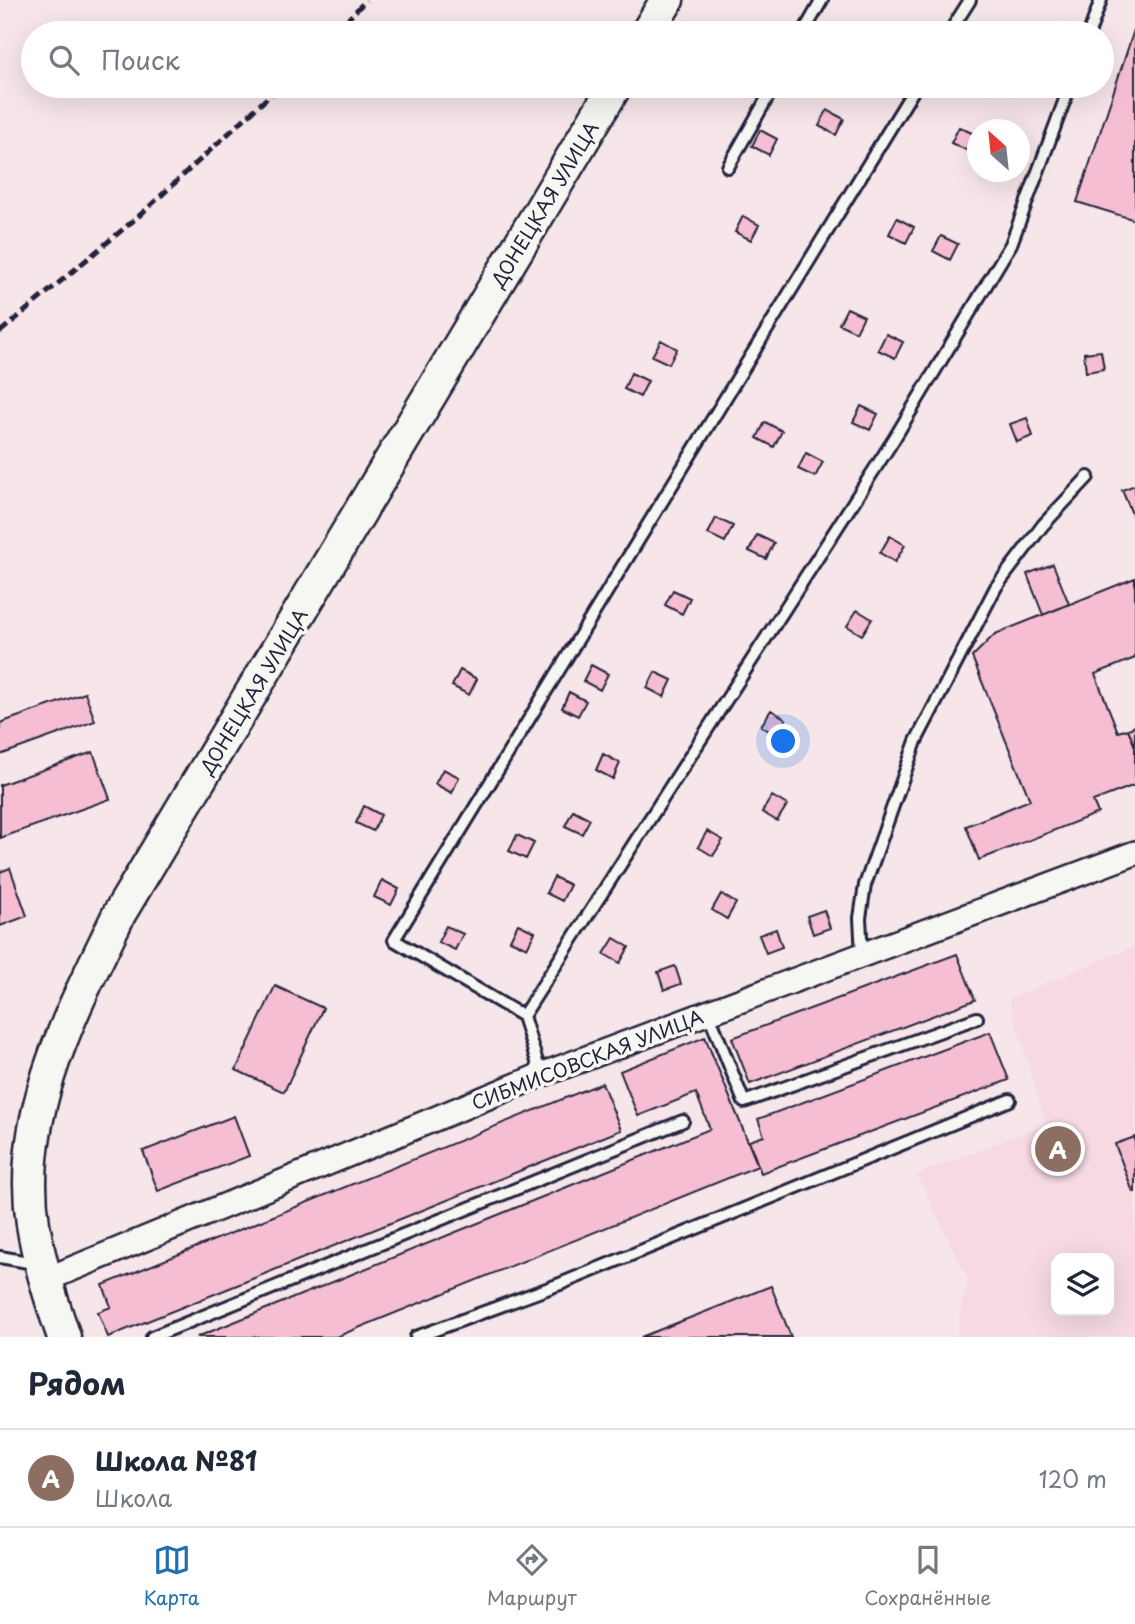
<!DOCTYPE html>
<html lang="ru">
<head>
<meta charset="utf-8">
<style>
	:root { --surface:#fff; --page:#f6f6f7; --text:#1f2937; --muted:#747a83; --line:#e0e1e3; --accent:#1f6fb2 }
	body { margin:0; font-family:"Playpen Sans",sans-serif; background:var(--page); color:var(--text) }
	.controls { position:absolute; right:21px; bottom:21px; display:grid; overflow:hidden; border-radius:14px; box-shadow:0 7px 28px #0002 }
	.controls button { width:63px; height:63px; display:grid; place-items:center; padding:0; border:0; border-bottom:2px solid var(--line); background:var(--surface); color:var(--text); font:35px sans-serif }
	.compass { position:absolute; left:967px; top:119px; width:63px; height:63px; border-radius:50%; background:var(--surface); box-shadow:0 7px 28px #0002; rotate:333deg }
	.you { position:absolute; left:784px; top:742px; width:24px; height:24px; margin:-18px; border:5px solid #fff; border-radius:50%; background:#1a73e8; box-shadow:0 0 0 10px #1a73e833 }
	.badge { display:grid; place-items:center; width:46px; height:46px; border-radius:50%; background:var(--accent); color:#fff; font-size:23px; font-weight:700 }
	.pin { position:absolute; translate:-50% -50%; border:4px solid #fff; box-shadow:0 2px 7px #0006 }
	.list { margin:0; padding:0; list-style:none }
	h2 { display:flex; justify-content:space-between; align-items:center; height:91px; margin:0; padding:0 28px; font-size:30px }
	h2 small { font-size:23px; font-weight:400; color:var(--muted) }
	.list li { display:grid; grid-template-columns:46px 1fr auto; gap:21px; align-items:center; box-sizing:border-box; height:98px; padding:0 28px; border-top:2px solid var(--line) }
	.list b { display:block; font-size:26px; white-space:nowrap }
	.list p { margin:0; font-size:23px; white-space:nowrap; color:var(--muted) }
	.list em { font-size:23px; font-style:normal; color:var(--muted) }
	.icon { flex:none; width:38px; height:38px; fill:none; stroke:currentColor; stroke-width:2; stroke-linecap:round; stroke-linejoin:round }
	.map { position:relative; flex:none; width:1135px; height:1337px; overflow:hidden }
	.search { position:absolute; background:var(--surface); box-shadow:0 7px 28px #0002; left:21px; right:21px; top:21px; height:77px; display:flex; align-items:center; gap:18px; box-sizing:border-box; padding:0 24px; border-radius:38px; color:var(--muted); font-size:26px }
	.sheet { height:189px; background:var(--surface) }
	nav { display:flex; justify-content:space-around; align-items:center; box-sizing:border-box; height:98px; border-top:2px solid var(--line); background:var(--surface); font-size:19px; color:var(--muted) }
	nav a { display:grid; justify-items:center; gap:4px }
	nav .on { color:var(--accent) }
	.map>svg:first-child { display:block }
	.built { fill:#f6d9e2; fill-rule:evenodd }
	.building { fill:#f6bed3; stroke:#22223b; stroke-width:2 }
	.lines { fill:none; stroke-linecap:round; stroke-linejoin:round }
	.service-casing { stroke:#22223b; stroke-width:16 }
	.minor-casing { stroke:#22223b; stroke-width:28 }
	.secondary-casing { stroke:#22223b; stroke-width:37 }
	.service { stroke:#f6f6f2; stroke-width:10 }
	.minor { stroke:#f6f6f2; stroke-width:23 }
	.secondary { stroke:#f6f6f2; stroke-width:32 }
	.rail { stroke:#22223b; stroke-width:5; stroke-dasharray:10 5; stroke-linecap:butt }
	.labels { text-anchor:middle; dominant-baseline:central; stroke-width:7; stroke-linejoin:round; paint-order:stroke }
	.street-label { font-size:19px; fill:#22223b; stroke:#f6f6f2 }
</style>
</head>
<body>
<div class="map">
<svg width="1135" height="1337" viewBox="0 0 1135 1337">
	<rect width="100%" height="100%" fill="#f6e5e9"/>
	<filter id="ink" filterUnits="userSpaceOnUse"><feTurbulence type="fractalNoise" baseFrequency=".0143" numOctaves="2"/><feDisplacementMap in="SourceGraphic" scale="14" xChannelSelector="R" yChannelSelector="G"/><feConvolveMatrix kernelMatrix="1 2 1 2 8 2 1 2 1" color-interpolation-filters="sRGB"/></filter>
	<g filter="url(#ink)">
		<path class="built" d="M1135,946V1337H958L962,1302L969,1280L917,1175L1046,1124L1009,999ZM1056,1258H1109V1311H1056Z"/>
		<path class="building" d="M1135,27V220L1077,202Z
			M827,110L844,119L836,135L819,126Z
			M959,127L976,135L968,151L951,143Z
			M760,130L777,139L769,155L752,146Z
			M743,216L759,225L751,240L735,232Z
			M897,218L914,227L906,243L889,234Z
			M941,236L958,244L950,260L933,251Z
			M847,308L864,316L856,332L839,324Z
			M886,334L903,342L895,358L878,350Z
			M661,340L677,349L669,364L652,356Z
			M1101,351L1104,369L1086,372L1084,353Z
			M631,373L648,381L640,397L624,389Z
			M861,406L878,414L870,430L853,422Z
			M1027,418L1033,436L1017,442L1010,424Z
			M765,422L782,431L774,447L757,438Z
			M806,453L823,462L815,477L798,469Z
			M1135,485V521L1122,490Z
			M716,518L733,526L725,542L708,534Z
			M757,535L774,543L766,559L749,551Z
			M890,536L905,545L895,562L880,553Z
			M1053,564L1069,604L1043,615L1027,574Z
			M1135,578V658L1095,674L1118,732L1128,729L1135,747V785L1093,801L1098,813L979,860L966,826L1030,800L972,657L995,634Z
			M673,590L690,598L682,614L665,605Z
			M857,610L872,619L862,635L847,626Z
			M591,665L608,674L600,690L583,681Z
			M460,670L477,679L469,695L452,686Z
			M655,672L672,680L664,697L647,688Z
			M569,692L586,701L578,716L562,708Z
			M85,693L95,721L0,755V723Z
			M771,710L786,719L776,735L761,726Z
			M1135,726V747L1128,729Z
			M93,752L110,799L0,838V785Z
			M603,754L620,763L613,779L596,770Z
			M443,769L459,777L452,793L435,784Z
			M772,796L787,805L777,821L762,812Z
			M364,806L381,815L373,831L356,823Z
			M573,810L590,819L582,834L565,826Z
			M707,831L723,840L713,856L698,847Z
			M517,835L534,843L526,859L509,851Z
			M10,868L27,916L0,926V872Z
			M554,877L570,885L562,901L546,893Z
			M382,880L399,889L391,905L374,897Z
			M721,894L736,903L727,919L712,910Z
			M824,910L830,928L813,934L807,916Z
			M518,924L535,932L527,948L510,940Z
			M446,926L463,934L455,950L438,942Z
			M776,929L782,947L766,953L759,935Z
			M614,938L629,947L620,963L604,954Z
			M957,954L975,1000L750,1084L732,1038Z
			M675,966L681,984L664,990L658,972Z
			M275,986L323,1008L284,1092L236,1070Z
			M990,1032L1009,1080L761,1173L749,1141L764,1136L758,1119Z
			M705,1037L758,1166L336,1337H197L710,1129L696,1093L638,1116L620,1071Z
			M602,1083L621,1130L108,1337L98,1312L111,1307L103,1285Z
			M234,1116L249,1156L158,1191L143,1151Z
			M1135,1137V1192H1133L1115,1144Z
			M771,1286L791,1337H641Z"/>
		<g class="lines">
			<g class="service-casing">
				<path id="service" d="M803,33L822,0
					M949,33L970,0
					M1089,33L1101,0
					M728,167L774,86
					M862,955L860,918L865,885L916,741L996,587L1043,525L1088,477
					M708,1012L744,1102L977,1018
					M523,1016L394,940L916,86
					M541,1075L523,1016L894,439L1011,244L1070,86
					M0,1257L28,1262L35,1270
					M152,1337L683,1121
					M416,1337L560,1284L1010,1100"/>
			</g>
			<g class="minor-casing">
				<path id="minor" d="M45,1280L541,1075L1135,853"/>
			</g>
			<g class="secondary-casing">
				<path id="secondary" d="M647,33L667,0
					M64,1337C51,1300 39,1263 33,1224C16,1113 73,1010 119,914L615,86"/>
			</g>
			<use href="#service" class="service"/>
			<use href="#minor" class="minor"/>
			<use href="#secondary" class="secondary"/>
			<path class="rail" d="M335,33L366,0
				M0,332L140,215L280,86"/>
		</g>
	</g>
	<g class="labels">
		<g class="street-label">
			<text transform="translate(544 204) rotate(-59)">ДОНЕЦКАЯ УЛИЦА</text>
			<text transform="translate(253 691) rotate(-59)">ДОНЕЦКАЯ УЛИЦА</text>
			<text transform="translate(587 1059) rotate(-21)">СИБМИСОВСКАЯ УЛИЦА</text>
		</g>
	</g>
</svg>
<div class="controls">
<button><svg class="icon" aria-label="layers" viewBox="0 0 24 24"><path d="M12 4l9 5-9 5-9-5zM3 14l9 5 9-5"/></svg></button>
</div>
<svg class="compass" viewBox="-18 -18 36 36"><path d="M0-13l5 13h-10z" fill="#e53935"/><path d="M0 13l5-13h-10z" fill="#747a83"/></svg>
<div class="you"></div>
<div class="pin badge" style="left:1058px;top:1149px;background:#8d6e63">A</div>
<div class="search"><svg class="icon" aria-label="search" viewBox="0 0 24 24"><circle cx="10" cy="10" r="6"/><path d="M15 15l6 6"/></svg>Поиск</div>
</div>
<section class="sheet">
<h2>Рядом<small></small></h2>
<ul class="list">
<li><span class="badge" style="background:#8d6e63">A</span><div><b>Школа №81</b><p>Школа</p></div><em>120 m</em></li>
</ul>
</section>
<nav>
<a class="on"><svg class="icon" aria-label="map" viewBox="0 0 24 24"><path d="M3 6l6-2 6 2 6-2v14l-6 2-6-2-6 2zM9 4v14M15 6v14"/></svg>Карта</a>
<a><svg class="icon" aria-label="directions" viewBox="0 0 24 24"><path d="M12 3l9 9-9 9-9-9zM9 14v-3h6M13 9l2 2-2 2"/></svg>Маршрут</a>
<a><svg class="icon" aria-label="saved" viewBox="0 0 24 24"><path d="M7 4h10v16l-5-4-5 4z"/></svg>Сохранённые</a>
</nav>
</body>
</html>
